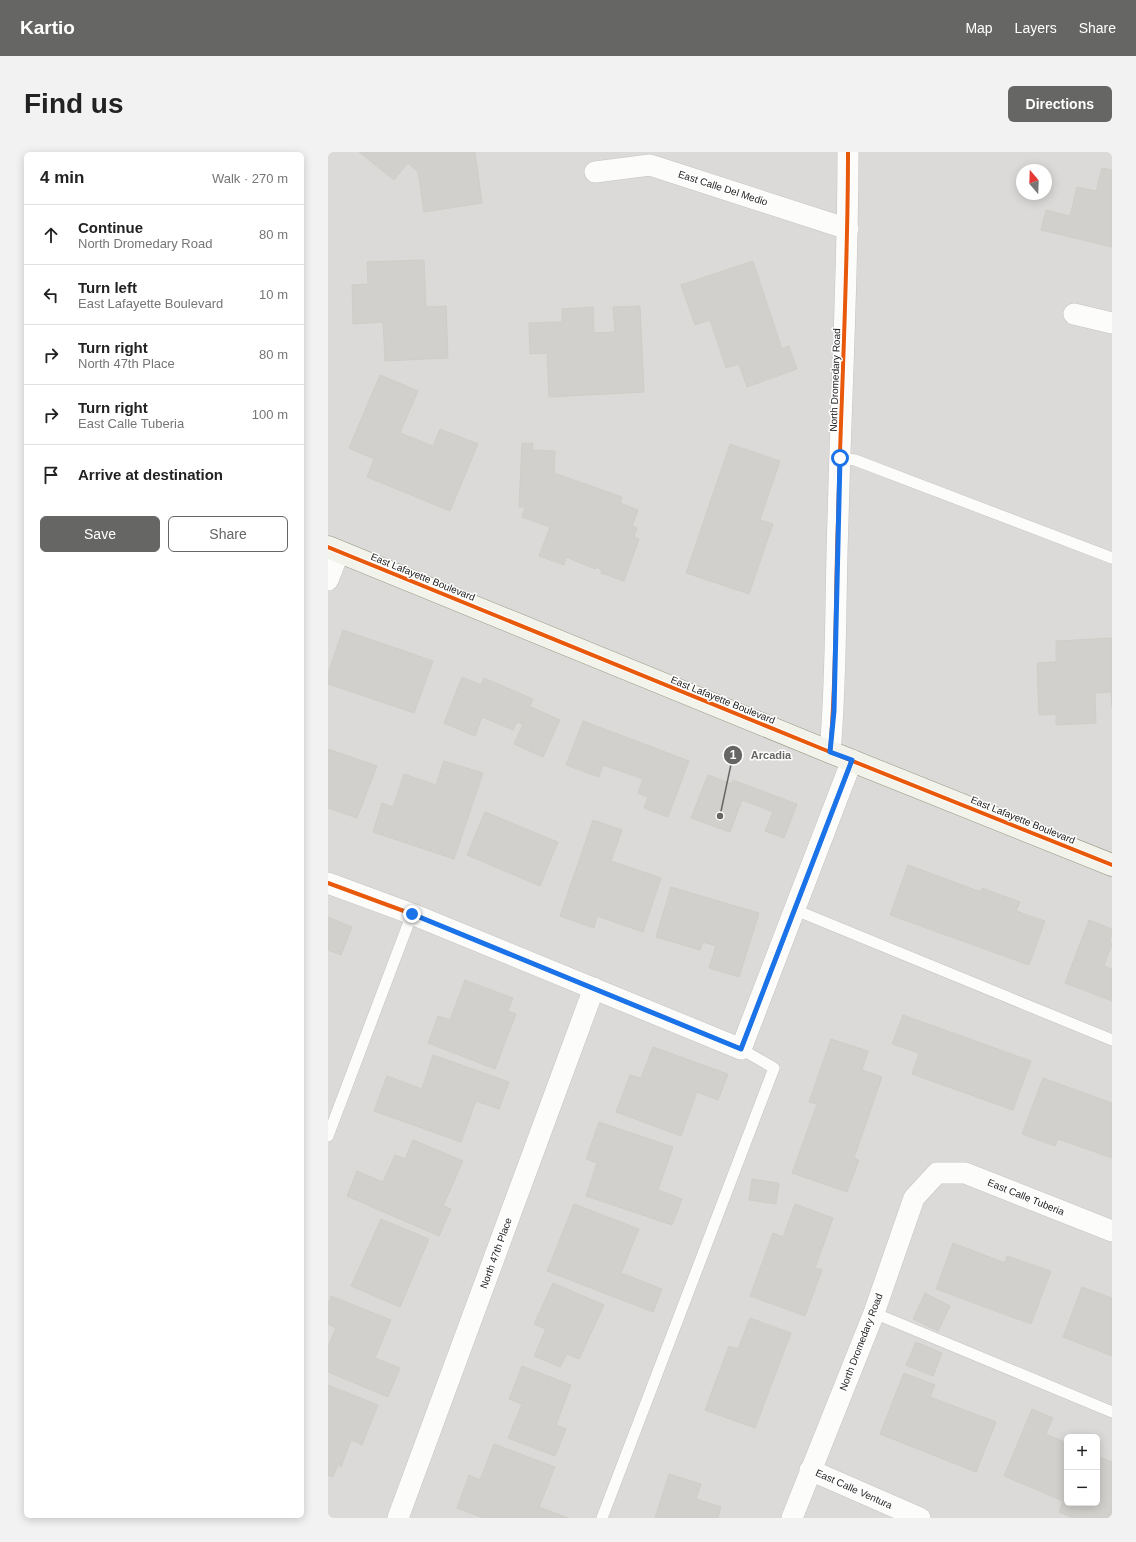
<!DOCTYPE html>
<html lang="en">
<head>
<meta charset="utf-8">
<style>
	:root { --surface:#fff; --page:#f2f2f2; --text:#222; --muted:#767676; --line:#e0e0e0; --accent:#666664 }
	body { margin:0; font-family:Arial,sans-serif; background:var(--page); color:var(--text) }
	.controls { position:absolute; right:12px; bottom:12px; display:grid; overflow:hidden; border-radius:6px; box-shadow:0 2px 10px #0003 }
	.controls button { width:36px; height:36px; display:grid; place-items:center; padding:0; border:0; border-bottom:1px solid var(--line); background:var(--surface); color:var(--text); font:20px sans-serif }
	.compass { position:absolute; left:688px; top:12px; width:36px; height:36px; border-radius:50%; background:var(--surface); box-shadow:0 2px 10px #0003; rotate:341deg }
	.stop { position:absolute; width:12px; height:12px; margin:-9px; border:3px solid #1a73e8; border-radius:50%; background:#fff }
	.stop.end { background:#1a73e8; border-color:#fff; box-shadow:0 1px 4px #0008 }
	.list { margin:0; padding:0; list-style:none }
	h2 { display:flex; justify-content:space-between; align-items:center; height:52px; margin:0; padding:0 16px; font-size:17px }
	h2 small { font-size:13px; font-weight:400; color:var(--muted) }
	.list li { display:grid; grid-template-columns:26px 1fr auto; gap:12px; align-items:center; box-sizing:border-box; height:60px; padding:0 16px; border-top:1px solid var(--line) }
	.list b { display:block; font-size:15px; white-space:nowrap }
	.list p { margin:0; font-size:13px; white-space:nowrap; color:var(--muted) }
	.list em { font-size:13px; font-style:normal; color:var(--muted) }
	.actions { display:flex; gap:8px; padding:12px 16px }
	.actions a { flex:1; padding:9px 0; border:1px solid var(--accent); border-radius:6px; text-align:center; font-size:14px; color:var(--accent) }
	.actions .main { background:var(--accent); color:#fff }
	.icon { flex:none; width:22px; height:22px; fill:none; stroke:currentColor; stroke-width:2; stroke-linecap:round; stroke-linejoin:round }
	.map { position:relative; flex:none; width:784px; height:1366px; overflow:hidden; border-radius:6px }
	header { display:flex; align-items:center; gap:24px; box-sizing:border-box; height:56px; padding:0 20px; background:var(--accent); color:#fff }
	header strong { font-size:19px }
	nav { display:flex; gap:22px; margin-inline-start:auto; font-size:14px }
	.intro { display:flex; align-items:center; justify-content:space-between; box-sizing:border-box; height:96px; padding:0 24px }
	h1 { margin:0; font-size:28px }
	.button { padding:10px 18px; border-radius:6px; background:var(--accent); color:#fff; font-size:14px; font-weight:700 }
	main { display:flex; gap:24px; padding:0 24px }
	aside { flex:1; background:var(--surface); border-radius:6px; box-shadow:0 2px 10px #0003 }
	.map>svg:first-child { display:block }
	.residential { fill:#dcdad8; fill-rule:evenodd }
	.building { fill:#d2d0cc; stroke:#d0cdc8 }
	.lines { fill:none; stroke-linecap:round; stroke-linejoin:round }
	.lane-casing { stroke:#c5c4c3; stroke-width:12 }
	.street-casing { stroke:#c5c4c3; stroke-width:22 }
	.secondary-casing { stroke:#93967f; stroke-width:23 }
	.lane { stroke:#fcfcfb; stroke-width:11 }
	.street { stroke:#fcfcfb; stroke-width:21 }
	.secondary { stroke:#f2f3ea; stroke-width:22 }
	.cycleway-casing { stroke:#fff; stroke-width:6 }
	.cycleway { stroke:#e8590c; stroke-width:4 }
	.route { stroke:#1a73e8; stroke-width:5 }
	.labels { text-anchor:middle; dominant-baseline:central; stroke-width:3; stroke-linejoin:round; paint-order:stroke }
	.street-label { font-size:10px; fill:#1e1e1e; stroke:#fff }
	.leader { fill:none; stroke:#666664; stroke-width:1.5 }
	.callout-dot { fill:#666664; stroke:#fff; stroke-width:1.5 }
	.mark-label { font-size:12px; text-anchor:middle; font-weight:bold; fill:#fff }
	.callout-label { font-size:11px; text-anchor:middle; font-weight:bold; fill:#666664; stroke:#fff; stroke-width:3; stroke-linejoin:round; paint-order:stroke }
</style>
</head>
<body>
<header>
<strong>Kartio</strong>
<nav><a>Map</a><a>Layers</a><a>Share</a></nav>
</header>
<div class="intro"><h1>Find us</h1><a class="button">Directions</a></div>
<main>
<aside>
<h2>4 min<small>Walk · 270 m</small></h2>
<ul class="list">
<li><svg class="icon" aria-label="ahead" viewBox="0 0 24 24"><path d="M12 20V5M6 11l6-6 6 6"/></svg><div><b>Continue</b><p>North Dromedary Road</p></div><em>80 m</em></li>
<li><svg class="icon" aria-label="left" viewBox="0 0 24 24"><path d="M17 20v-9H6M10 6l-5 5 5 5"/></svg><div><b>Turn left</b><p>East Lafayette Boulevard</p></div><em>10 m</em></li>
<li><svg class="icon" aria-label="right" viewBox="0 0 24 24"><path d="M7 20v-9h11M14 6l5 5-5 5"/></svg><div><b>Turn right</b><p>North 47th Place</p></div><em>80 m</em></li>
<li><svg class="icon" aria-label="right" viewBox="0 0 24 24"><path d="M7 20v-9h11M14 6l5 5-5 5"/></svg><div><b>Turn right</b><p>East Calle Tuberia</p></div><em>100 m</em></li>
<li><svg class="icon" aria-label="arrive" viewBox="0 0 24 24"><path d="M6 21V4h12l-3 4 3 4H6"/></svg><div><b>Arrive at destination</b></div></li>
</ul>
<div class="actions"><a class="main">Save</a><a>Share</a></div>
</aside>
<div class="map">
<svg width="784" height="1366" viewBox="0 0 784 1366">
	<rect width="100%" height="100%" fill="#edebe7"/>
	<path class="residential" d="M0,0H784V1366H0ZM694,18H718V42H694ZM739,1285H769V1351H739Z"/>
	<path class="building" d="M31,0H147L154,51L96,60L90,20L80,11L66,28Z
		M774,16L784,18V95L713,78L718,58L742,64L749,35L768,39Z
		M96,108L98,155L118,154L120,206L57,209L55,170L25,172L24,133L40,132L39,110Z
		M425,109L454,197L461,194L469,217L419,235L411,212L398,216L382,168L367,173L353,133Z
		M312,154L316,240L221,245L219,201L202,202L201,171L234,170V157L265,155L266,181L287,180L285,155Z
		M52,223L90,239L72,281L105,294L112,277L150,292L122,359L39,325L46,307L21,296Z
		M194,291H205L204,298L227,299L226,321L294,345L292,351L310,358L304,374L309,376L306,385L311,387L296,429L273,421L274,418L268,415L267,417L238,405L236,413L211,404L222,375L194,365L197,355H191Z
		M402,292L452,309L432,368L445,372L421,442L358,421Z
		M15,478L105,509L86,561L0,532V521Z
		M784,486V555L783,540L767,541L768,571L728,573V562L711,563L709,511L728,510V489Z
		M134,525L153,533L156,526L205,547L194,572L189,570L185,578L154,565L147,584L116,571Z
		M203,555L232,568L215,605L186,592Z
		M255,569L361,609L340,665L316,656L320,645L310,641L315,627L275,613L271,625L238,613Z
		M0,597L49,614L29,666L0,656Z
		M116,609L155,621L126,707L45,680L54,651L65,655L76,622L108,633Z
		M380,623L404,632L405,628L469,652L456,686L437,679L445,660L414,648L402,680L363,666Z
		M157,660L230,690L212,734L139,703Z
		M265,668L294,678L283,709L333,726L315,780L269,764L266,776L232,764Z
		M580,713L653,740L654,736L692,750L688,759L717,769L701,813L562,763Z
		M343,735L431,761L411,825L381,816L388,794L375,790L372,798L328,785Z
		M0,765L24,775L13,803L0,798Z
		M761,768L784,777L782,790L784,792L776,814L784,817V849L737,831Z
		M137,828L185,846L180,859L188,862L167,917L100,891L110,864L122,868Z
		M575,863L703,909L685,958L584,922L591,901L564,892Z
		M503,887L540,899L534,918L554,925L526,1006L531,1008L519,1040L464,1021L489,952L481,950Z
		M325,895L400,922L390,948L369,940L353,984L288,960L302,923L313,926Z
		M105,903L181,930L171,957L148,949L133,990L46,959L59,924L94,937Z
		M715,926L784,951V1006L730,987L727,994L694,982Z
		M271,970L345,995L330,1038L354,1047L344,1073L258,1044L269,1011L258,1007Z
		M85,988L135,1009L115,1054L123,1057L111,1084L19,1044L29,1019L55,1030L67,1003L77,1007Z
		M424,1027L451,1031L448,1052L421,1048Z
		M246,1052L311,1077L293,1121L334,1137L325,1160L219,1119Z
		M467,1052L505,1066L487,1116L494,1118L477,1164L422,1144L445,1081L455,1085Z
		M53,1067L101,1087L72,1155L23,1134Z
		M625,1091L677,1111L679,1104L723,1119L703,1172L608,1137Z
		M225,1131L276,1153L251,1207L239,1202L232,1215L206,1204L218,1177L206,1172Z
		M754,1135L784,1146V1204L735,1185Z
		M597,1141L622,1154L610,1179L585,1167Z
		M3,1144L63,1168L47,1206L72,1216L60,1245L0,1220V1195L8,1176L0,1172V1152Z
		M422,1166L463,1181L427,1276L377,1258L401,1194L410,1197Z
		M588,1190L614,1201L605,1224L578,1213Z
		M194,1214L243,1233L228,1273L238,1277L227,1304L180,1286L194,1252L181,1247Z
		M576,1221L607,1233L602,1245L668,1270L648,1320L552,1282Z
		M0,1233L50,1253L34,1293L23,1288L13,1315L10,1313L5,1325L0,1323Z
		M704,1257L725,1266L718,1282L739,1291V1351H769V1304L784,1310V1366H745L731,1360L735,1349L676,1324Z
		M166,1292L227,1315L211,1355L240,1366H156L129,1356L141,1323L152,1328Z
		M341,1322L373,1332L368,1347L393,1355L390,1366H327Z"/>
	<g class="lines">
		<g class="lane-casing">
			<path id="lane" d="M512,306L527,308L784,406
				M465,757L784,888
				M0,984L84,762
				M546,1161L784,1260
				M274,1366L446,916L413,897"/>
		</g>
		<g class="street-casing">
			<path id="street" d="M267,20L322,13L520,77
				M746,162L784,171
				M0,428L11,400
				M502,600C509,523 507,445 510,368C513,245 520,123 520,0
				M0,731L84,762L413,897L524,608
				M482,1318L592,1366
				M70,1366L266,836
				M464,1366L546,1161L586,1046L609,1021H637L784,1079"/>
		</g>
		<g class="secondary-casing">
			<path id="secondary" d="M0,395L502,600L784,713"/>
		</g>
		<use href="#lane" class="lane"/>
		<use href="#street" class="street"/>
		<use href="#secondary" class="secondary"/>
		<g class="cycleway-casing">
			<path id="cycleway" d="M0,395L502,600L784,713
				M502,600C509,523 507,445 510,368C513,245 520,123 520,0
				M0,731L84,762L413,897L524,608"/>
		</g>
		<use href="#cycleway" class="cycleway"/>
	</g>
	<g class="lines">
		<path class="route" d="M84,762L413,897L524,608L502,600L506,559L512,306"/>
	</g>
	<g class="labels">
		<g class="street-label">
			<text transform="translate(395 36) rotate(18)">East Calle Del Medio</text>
			<text transform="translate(507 228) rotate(-88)">North Dromedary Road</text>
			<text transform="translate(95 425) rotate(22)">East Lafayette Boulevard</text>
			<text transform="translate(395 548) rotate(22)">East Lafayette Boulevard</text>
			<text transform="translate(695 668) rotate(22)">East Lafayette Boulevard</text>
			<text transform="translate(698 1045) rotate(22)">East Calle Tuberia</text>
			<text transform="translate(168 1101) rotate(-70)">North 47th Place</text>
			<text transform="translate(533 1190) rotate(-69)">North Dromedary Road</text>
			<text transform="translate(526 1337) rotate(24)">East Calle Ventura</text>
		</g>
	</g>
	<path class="leader" d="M392 664L405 603"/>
	<g class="callout-dot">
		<circle cx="392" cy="664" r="4"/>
		<circle cx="405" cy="603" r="10"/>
	</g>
	<g class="mark-label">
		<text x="405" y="607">1</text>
	</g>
	<g class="callout-label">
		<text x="443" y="607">Arcadia</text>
	</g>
</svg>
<div class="controls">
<button>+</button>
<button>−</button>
</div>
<svg class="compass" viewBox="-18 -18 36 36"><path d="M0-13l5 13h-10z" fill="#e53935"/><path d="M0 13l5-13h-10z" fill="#767676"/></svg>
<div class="stop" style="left:512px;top:306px"></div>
<div class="stop end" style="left:84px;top:762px"></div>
</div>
</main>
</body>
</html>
